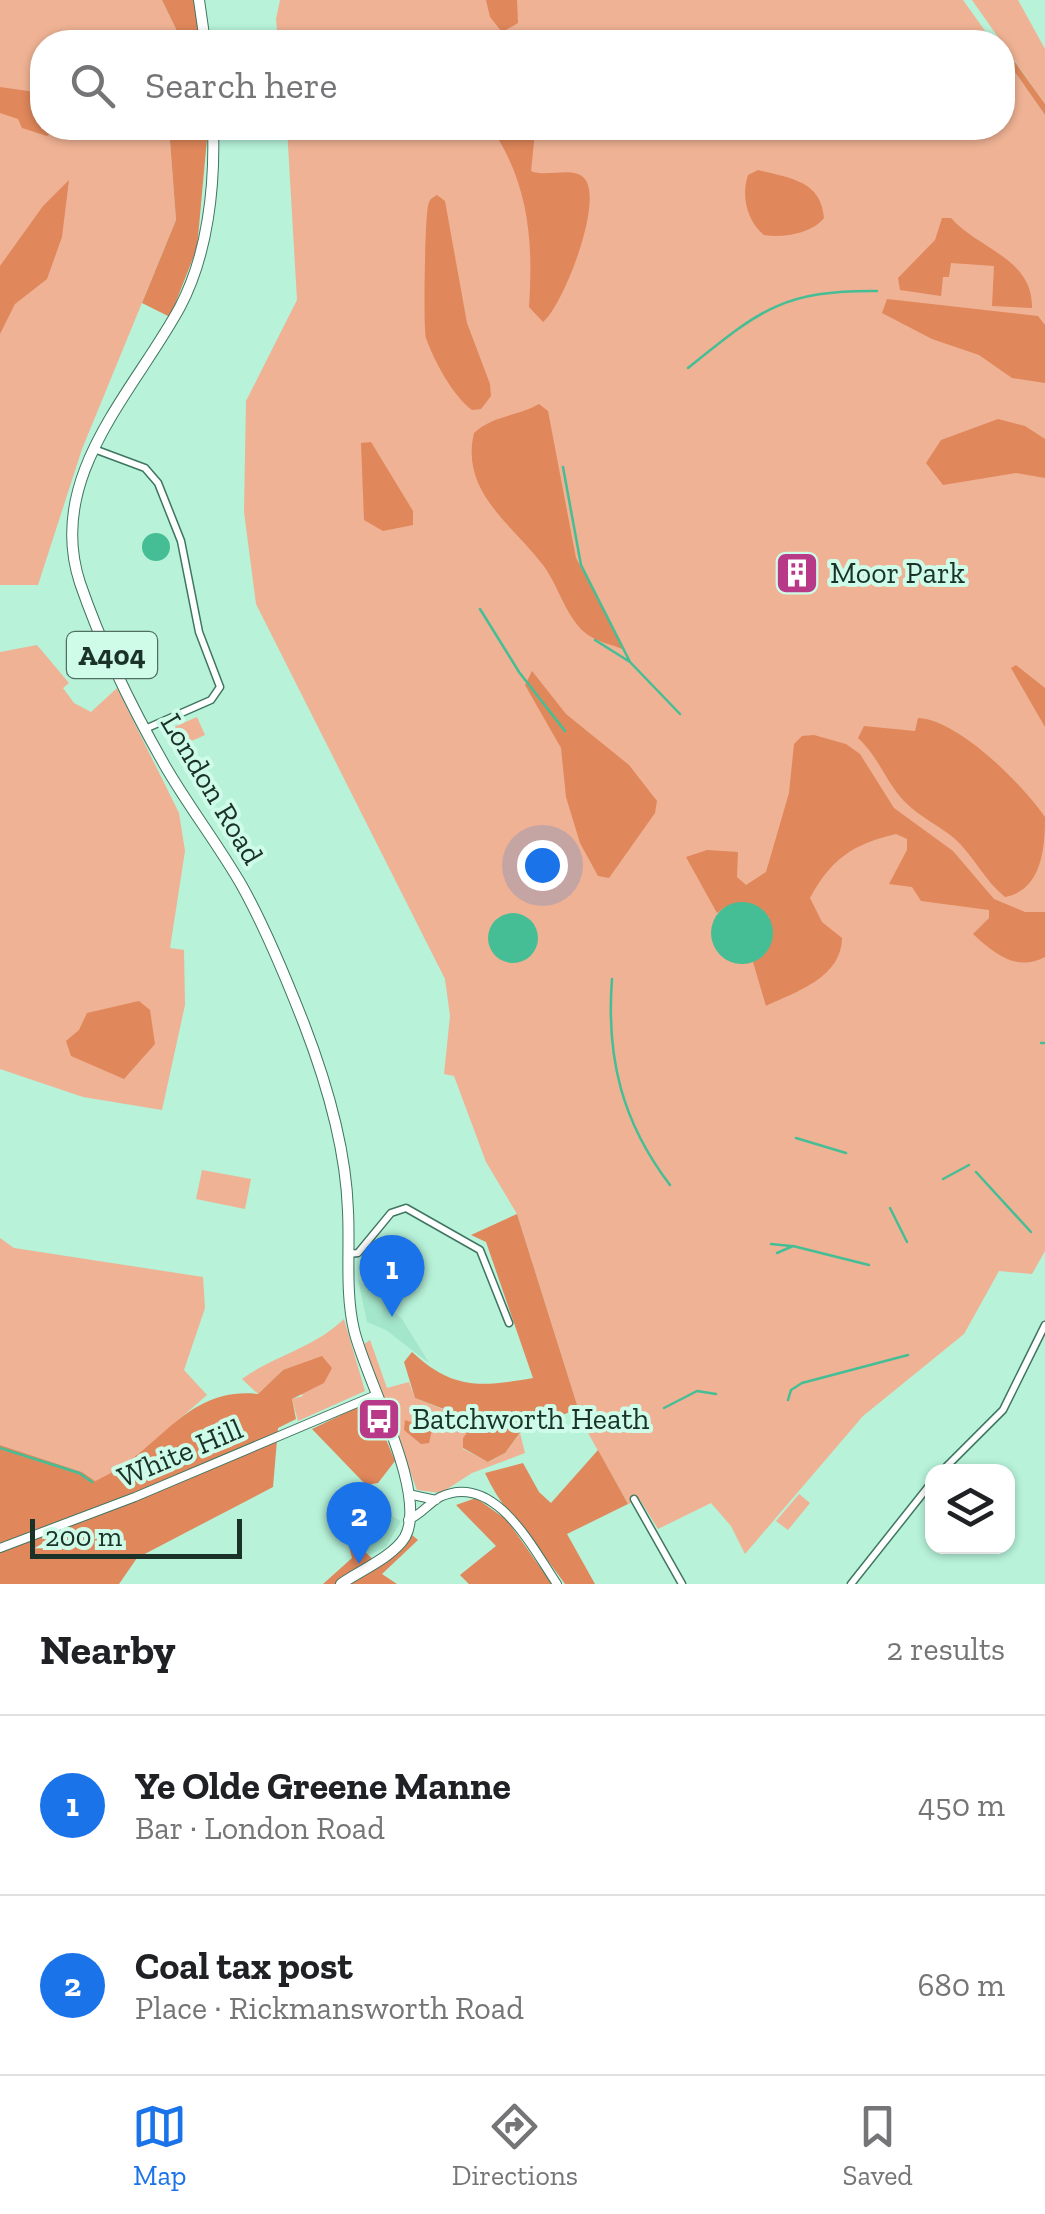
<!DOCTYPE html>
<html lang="en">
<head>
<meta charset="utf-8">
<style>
	:root { --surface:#fff; --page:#f6f6f6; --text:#202124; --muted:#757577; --line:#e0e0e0; --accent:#1a73e8 }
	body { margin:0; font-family:"Zilla Slab",serif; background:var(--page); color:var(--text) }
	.controls { position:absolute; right:30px; bottom:30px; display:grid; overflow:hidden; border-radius:20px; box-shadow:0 2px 8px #0004 }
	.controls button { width:90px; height:90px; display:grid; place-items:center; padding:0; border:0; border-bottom:2px solid var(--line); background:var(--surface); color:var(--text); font:50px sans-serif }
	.scale { position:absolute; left:30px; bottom:25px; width:212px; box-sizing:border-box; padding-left:10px; border:5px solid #1b3229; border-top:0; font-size:28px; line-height:35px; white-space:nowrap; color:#1b3229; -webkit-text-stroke:8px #cefce8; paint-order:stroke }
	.you { position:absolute; left:542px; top:865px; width:35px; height:35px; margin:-25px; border:8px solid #fff; border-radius:50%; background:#1a73e8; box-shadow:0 0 0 15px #1a73e833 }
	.badge { display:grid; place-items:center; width:65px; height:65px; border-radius:50%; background:var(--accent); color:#fff; font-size:32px; font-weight:700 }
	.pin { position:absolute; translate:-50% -82px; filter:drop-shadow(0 2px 5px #0008) }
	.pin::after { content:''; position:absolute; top:52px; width:35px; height:30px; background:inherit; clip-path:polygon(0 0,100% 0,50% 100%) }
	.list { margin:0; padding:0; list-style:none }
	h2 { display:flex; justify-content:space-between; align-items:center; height:130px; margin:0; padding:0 40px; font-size:42px }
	h2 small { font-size:32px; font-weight:400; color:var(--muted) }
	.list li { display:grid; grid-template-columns:65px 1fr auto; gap:30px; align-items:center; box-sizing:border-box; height:180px; padding:0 40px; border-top:2px solid var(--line) }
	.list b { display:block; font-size:38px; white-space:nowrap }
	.list p { margin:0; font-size:32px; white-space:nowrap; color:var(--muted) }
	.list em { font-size:32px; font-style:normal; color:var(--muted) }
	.icon { flex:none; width:55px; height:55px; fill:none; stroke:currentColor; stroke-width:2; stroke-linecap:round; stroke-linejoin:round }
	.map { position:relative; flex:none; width:1045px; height:1584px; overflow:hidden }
	.search { position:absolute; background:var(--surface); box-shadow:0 2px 8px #0004; left:30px; right:30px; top:30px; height:110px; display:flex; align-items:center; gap:25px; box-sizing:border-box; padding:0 35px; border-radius:40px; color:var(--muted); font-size:38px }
	.sheet { height:490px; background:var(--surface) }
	nav { display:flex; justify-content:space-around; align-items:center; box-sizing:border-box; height:140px; border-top:2px solid var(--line); background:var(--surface); font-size:28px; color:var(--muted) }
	nav a { display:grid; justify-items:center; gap:5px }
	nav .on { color:var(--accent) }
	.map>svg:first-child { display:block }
	.built { fill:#a4e6cb }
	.green { fill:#efb294 }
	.forest { fill:#e0875b }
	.water { fill:#45be95 }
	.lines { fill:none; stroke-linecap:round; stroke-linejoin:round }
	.stream { stroke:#45be95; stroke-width:2.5 }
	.minor-casing { stroke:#3f7661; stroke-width:9 }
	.tertiary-casing { stroke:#3f7661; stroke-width:10 }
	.primary-casing { stroke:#3f7661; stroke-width:12 }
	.minor { stroke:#fff; stroke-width:6 }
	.tertiary { stroke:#fff; stroke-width:8 }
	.primary { stroke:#fff; stroke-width:10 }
	.labels { text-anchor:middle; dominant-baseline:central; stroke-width:8; stroke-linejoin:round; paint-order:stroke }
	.shield { fill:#cefce8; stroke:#516f62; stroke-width:2.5 }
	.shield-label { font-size:28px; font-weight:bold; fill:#1b3229 }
	.poi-label { font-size:30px; fill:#1b3229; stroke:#cefce8; text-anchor:start }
	.street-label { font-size:30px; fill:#1b3229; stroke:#cefce8 }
</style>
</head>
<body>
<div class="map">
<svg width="1045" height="1584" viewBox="0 0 1045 1584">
	<rect width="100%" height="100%" fill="#b7f2d9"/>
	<path class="built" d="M358,1279L402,1319L429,1363L386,1330L367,1322Z
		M371,1504L401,1521L386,1547L367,1556L340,1526Z"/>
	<path class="green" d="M0,0H162L176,29L174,42H42V128H169L176,220L82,449L38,585H0Z
		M280,0H963L993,42H278L276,19Z
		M972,0H1018L1045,49V104Z
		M1003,55L1045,115V1251L1032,1274L999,1271L964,1334L863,1416L745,1554L731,1526L711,1503L658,1529L640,1500L628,1504L583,1424L517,1214L486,1162L454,1076L444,1074L450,1016L445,979L256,604L244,512L246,401L297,300L287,128H1002Z
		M37,645L69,683L63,688L74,703L91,712L117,688L179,813L185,851L170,948L184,950L185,1005L162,1110L83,1097L0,1069V652Z
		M197,717L205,735L173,749L165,731Z
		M202,1170L251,1179L245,1209L196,1199Z
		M0,1238L14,1248L203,1277L205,1308L184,1370L207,1395L120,1471L95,1481L82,1472L0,1445Z
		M344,1319L365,1391L298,1421L292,1399L303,1396L283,1370L258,1394L242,1379C275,1355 314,1348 344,1319Z
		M370,1340L387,1388L409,1382L415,1398L475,1422L463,1438V1449L489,1462L505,1453L520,1433L525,1453L472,1473L441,1493L417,1490L363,1345Z
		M799,1494L810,1503L788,1530L776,1521Z"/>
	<path class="forest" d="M162,0H194L200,42H174L176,29Z
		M486,0H517L518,23L502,32L490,17Z
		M1002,44L1045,104V115L1003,55Z
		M0,87L42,93V128H57L47,136L22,128L18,119L0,113Z
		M169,128H208L197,248L170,317L142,303L176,220Z
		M504,128L535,132L531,171C547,178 571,166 584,178C605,199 563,306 543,322L529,307C533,247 530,193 499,140Z
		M758,170C789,178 821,180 824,218C811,234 783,238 764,235C747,221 741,196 748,175Z
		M69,180L62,237L47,279L15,304L0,334V266L43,206Z
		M437,195L445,201L467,323L490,384L491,396L481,409L472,410C453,396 434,361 426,338C423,328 425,220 428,206C430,198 431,199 437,195Z
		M942,218H951C978,249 1033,258 1032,308L992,306L994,266L951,263L949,277H943L941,296L900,290L898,278L935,240Z
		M887,299L1038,316L1045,325V383L1012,378L979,355L932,339L882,313Z
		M539,404L548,411L576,558L625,650C611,644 595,642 583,631C565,614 558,585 543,565C512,524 460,492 474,433C493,415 516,417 539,404Z
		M998,419L1025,426L1045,439V478L1016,473L943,485L926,463L941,440Z
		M371,442L413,511V525L383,531L364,520L361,443Z
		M1016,665L1045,688V727L1011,668Z
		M532,671L566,714L629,765L657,801L655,813L609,878L598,876L580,843L566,797L561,748L525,685Z
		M918,718C959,720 1022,784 1045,817C1045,848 1042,890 1005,897C984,880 974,856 954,838C938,825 918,816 904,801C886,782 878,756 858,738L864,726L915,731Z
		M814,735L846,744L860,754L894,808L953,851L994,899L1025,912H1045V957C1016,972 995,954 973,934L989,918V910L921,901L912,887L889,884L907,850V839L896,834C853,844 831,859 810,898L822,922L842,938C841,978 797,991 766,1006L753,962L769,948V917L753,904L725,907L717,913L686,857L707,850L738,852L737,877L746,885L766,872L789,793L794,744L802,736Z
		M139,1001L150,1010L155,1044L124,1079L71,1056L66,1041L79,1030L87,1013Z
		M517,1214L578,1408L550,1421L527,1423L505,1453L488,1462L463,1448V1438L475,1421L415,1398L404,1362L412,1352C453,1390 481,1387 533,1378L486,1242L471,1235Z
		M322,1356L332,1368L324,1383L292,1399L296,1419L278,1428L273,1487L137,1558L119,1584H0V1445L82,1472L95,1481C159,1455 183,1386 258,1394L283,1370Z
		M364,1404L373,1408L395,1461L378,1483L366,1485L312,1429Z
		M405,1420L432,1430L429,1443L421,1444L404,1430Z
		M598,1450L628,1504L567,1534L595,1584H565C540,1548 503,1513 485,1473L523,1463L539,1492L551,1503Z
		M476,1498L507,1520L552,1584H469L460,1575L496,1546L456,1505Z
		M346,1534L379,1565L412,1535L418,1540L382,1574L397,1584H323L352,1558Z"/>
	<path class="water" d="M142 547a14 14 0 1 1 28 0a14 14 0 1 1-28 0Z
		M711 933a31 31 0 1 1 62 0a31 31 0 1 1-62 0Z
		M488 938a25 25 0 1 1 50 0a25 25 0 1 1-50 0Z"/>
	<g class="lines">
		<path class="stream" d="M688,368C759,311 782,290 877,291
			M563,467L581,565L630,662
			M480,609L519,672L565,731
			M595,640L630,662L680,714
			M612,979C606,1058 622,1122 670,1185
			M1041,1043H1045
			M796,1138L846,1153
			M976,1172L1031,1232
			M943,1179L969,1165
			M890,1208L907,1242
			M771,1244L791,1246
			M777,1253L793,1246L869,1265
			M788,1400L791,1390L802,1383L908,1355
			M664,1408L697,1391L716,1394
			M0,1448L79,1473L92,1482"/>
		<g class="minor-casing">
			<path id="minor" d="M94,449L145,468L158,483L181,541L199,632L220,687L211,700L145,729
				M348,1254L358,1253L391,1213L406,1208L480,1250L509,1323
				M941,1472L1003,1410L1045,1325
				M634,1499L682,1584
				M851,1584L932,1482"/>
		</g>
		<g class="tertiary-casing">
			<path id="tertiary" d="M408,1494L436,1500
				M408,1520C421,1515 429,1503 440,1497C495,1471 533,1549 557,1584
				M0,1548L135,1497L376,1395"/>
		</g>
		<g class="primary-casing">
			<path id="primary" d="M199,0L205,42
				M213,128C215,186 208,254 180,307C134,392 45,477 80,583C101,644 132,708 164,764C188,806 218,844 242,886C266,929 286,978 304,1024C326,1081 346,1149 348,1211C350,1250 345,1292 354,1330C365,1378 429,1494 405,1537C393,1557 359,1571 341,1584"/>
		</g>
		<use href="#minor" class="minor"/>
		<use href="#tertiary" class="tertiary"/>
		<use href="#primary" class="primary"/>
	</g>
	<defs>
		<g id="building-square" transform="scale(2.25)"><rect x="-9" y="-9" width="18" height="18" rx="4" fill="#b83987" stroke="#cefce8"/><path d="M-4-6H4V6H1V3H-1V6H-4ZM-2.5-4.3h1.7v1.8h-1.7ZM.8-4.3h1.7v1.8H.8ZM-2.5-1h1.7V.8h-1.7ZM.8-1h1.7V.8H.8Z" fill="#fff"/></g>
		<g id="bus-square" transform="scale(2.25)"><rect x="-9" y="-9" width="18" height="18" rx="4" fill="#b83987" stroke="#cefce8"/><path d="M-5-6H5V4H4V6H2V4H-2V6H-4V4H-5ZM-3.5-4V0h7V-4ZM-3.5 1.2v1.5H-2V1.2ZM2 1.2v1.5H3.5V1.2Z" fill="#fff"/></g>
	</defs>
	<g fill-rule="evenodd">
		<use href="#building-square" x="797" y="573"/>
		<use href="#bus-square" x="379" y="1419"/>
	</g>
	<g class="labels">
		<rect class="shield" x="67" y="632" width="90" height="46" rx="8"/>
		<g class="shield-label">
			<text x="112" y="655">A404</text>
		</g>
		<g class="poi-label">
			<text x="830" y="573">Moor Park</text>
			<text x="412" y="1419">Batchworth Heath</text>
		</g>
		<g class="street-label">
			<text transform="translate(212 789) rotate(59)">London Road</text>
			<text transform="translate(180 1453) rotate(-23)">White Hill</text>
		</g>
	</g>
</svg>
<div class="controls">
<button><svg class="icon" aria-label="layers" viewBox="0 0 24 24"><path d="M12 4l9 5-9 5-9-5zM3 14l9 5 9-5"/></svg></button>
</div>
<div class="scale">200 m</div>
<div class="you"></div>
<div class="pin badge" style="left:392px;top:1317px">1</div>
<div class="pin badge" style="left:359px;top:1564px">2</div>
<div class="search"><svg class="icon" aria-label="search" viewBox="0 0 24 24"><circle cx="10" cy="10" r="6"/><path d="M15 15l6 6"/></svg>Search here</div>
</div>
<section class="sheet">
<h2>Nearby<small>2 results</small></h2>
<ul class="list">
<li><span class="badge">1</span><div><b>Ye Olde Greene Manne</b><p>Bar · London Road</p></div><em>450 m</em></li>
<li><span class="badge">2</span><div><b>Coal tax post</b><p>Place · Rickmansworth Road</p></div><em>680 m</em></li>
</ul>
</section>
<nav>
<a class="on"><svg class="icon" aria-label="map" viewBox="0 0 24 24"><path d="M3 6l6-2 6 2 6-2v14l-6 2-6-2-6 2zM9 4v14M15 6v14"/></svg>Map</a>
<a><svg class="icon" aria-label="directions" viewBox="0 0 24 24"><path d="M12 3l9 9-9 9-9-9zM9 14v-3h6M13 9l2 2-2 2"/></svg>Directions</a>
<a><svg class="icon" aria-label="saved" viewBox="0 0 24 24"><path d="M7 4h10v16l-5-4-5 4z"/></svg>Saved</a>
</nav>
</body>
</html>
